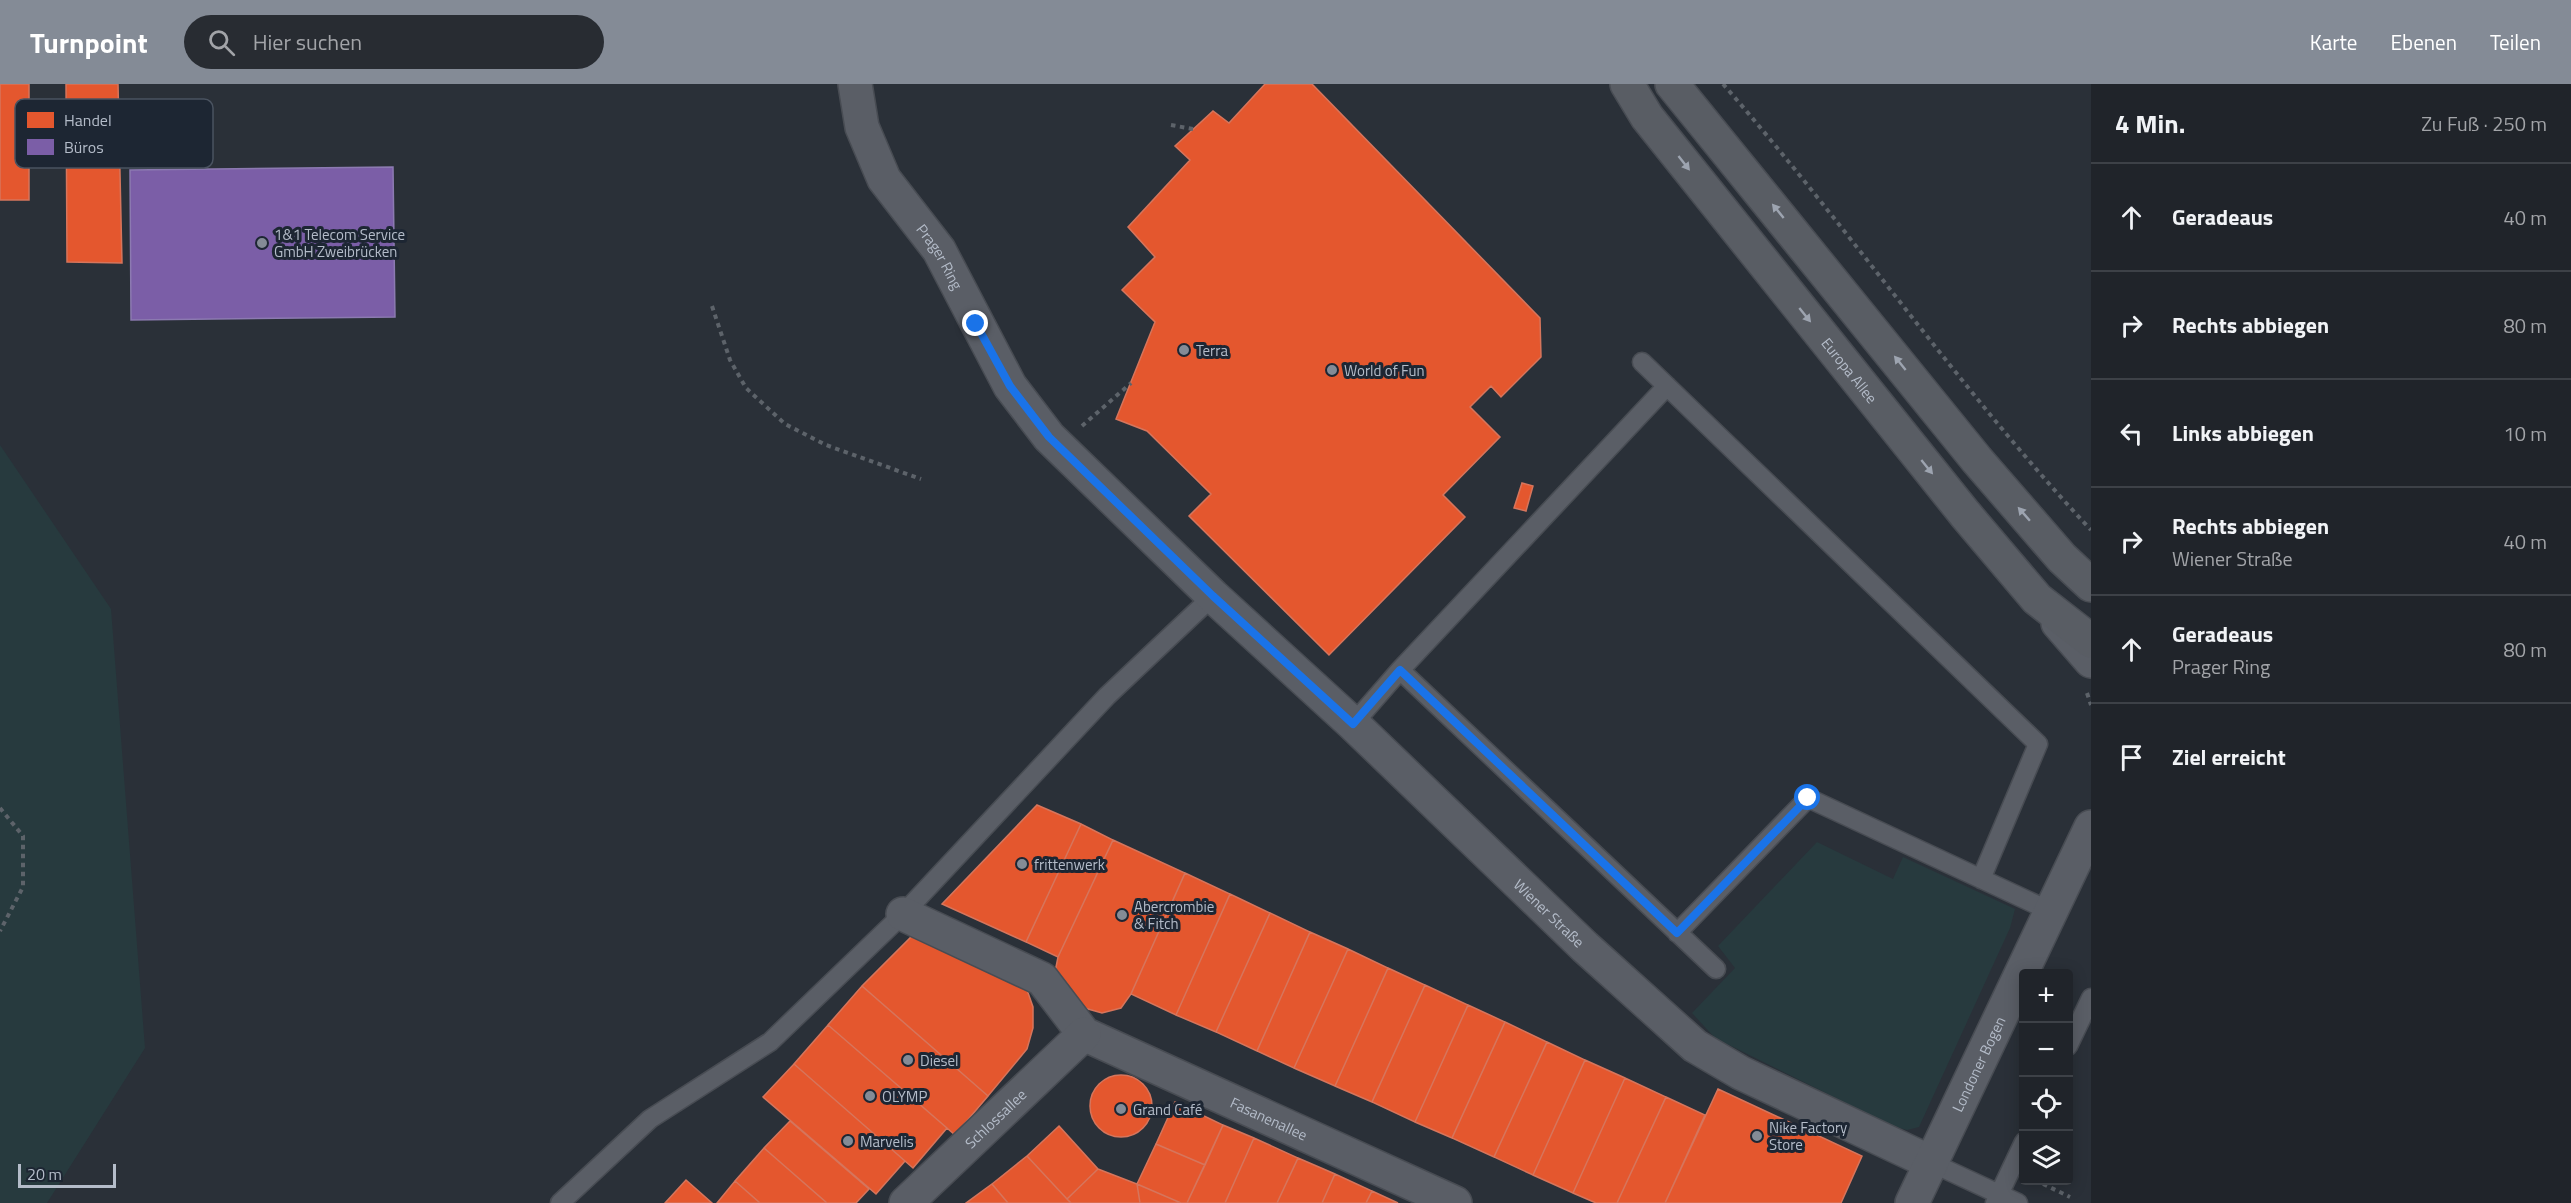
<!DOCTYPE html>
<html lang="de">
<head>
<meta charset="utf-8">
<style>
	:root { --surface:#20242a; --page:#282c32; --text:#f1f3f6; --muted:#a2a4a8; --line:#3d4147; --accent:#848b96 }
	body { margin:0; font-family:"Titillium Web",sans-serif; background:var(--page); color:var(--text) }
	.controls { position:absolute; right:18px; bottom:18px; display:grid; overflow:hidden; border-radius:6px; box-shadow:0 3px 15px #0003 }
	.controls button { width:54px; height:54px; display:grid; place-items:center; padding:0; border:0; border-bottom:2px solid var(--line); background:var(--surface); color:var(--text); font:30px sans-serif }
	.scale { position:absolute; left:18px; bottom:15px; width:98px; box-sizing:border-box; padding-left:6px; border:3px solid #b4bcc9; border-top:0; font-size:16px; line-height:21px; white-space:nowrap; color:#b4bcc9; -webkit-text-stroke:4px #1d2633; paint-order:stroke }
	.stop { position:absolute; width:18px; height:18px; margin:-14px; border:4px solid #1a73e8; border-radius:50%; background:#fff }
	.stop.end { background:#1a73e8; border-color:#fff; box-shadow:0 2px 6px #0008 }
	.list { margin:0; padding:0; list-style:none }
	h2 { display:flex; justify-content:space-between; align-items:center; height:78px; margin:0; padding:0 24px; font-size:26px }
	h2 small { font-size:20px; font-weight:400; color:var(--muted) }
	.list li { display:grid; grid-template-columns:39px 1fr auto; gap:18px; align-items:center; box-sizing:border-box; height:108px; padding:0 24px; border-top:2px solid var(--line) }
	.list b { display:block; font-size:22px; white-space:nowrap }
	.list p { margin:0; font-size:20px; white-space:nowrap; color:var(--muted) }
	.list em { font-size:20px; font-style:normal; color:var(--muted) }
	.icon { flex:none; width:33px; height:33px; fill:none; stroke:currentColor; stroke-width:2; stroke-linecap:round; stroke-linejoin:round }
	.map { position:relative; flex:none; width:2091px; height:1119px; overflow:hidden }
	header { display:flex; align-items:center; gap:36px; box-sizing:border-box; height:84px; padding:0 30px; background:var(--accent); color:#fff }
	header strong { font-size:28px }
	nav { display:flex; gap:33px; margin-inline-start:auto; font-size:21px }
	.search { width:420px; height:54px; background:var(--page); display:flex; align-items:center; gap:15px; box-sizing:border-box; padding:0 21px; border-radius:33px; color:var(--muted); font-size:22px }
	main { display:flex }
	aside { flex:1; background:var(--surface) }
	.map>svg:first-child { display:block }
	.green { fill:#273a3e }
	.shops { fill:#e4572e; stroke:#d6755c; stroke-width:1.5 }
	.offices { fill:#7b5ea7; stroke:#8c7ab1; stroke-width:1.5 }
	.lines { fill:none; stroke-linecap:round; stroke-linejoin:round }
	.lane-casing { stroke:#484c53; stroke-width:21 }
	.street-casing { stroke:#484c53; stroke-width:36 }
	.secondary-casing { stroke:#484c53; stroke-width:36 }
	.path { stroke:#5d636a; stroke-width:4; stroke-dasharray:4.5 4.5; stroke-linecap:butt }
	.lane { stroke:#5a5e66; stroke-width:18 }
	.street { stroke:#5a5e66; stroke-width:33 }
	.secondary { stroke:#595d64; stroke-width:33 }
	.oneway { fill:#9da4b0 }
	.route { stroke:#1a73e8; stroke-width:8 }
	.poi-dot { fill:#848b96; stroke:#1d2633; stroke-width:2 }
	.labels { text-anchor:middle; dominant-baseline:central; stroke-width:6; stroke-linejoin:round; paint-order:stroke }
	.poi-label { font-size:15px; fill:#b4bcc9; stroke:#1d2633; text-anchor:start }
	.street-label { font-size:15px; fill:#b4bcc9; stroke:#1d2633 }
	.key { fill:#1d2633; stroke:#4a5360; stroke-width:1.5 }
	.key-label { font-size:16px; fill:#b4bcc9 }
</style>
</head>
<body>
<header>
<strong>Turnpoint</strong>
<div class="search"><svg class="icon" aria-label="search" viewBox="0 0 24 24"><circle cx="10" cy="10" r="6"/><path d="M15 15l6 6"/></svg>Hier suchen</div>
<nav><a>Karte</a><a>Ebenen</a><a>Teilen</a></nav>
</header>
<main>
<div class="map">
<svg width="2091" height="1119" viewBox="0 0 2091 1119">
	<rect width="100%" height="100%" fill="#2a3038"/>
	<path class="green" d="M0,361L111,525L145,964L47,1119H0Z
		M1817,758L1893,795L1903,773L2015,825L2010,844L1919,1043L1907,1046L1892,1042L1715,954L1692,929L1735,884L1718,862Z"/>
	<path class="shops" d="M0,0H29V116H0Z
		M66,0H118L122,179L67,178Z
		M1265,0H1312L1540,234L1541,273L1501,313L1491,302L1470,323L1500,353L1443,411L1465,433L1329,571L1189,432L1211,410L1147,347L1116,335L1155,238L1122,206L1155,173L1128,143L1190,76L1175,62L1213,27L1229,39Z
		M1522,399L1533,402L1526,427L1514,424Z
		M1037,721L1081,740L1026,858L942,820Z
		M1081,740L1113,756L1058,873L1026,858Z
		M1113,756L1185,789L1131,910L1121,924L1102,929L1081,923L1055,888L1058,873Z
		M1185,789L1230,810L1176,931L1131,910Z
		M1230,810L1270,829L1216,948L1176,931Z
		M1270,829L1310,848L1257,967L1216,948Z
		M1310,848L1348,865L1294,984L1257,967Z
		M915,849L1026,903L1033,923V944L1027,965L988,1012L862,902Z
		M1348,865L1388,884L1335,1002L1294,984Z
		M1388,884L1425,901L1372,1018L1335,1002Z
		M1425,901L1468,921L1415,1038L1372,1018Z
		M862,902L988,1012L955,1051L828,941Z
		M1468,921L1505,938L1452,1054L1415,1038Z
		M1505,938L1547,958L1494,1073L1452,1054Z
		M828,941L947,1044L913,1084L794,980Z
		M1547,958L1585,976L1533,1091L1494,1073Z
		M1585,976L1625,994L1573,1109L1533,1091Z
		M794,980L905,1077L876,1110L763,1013Z
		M1090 1022a31 31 0 1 1 62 0a31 31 0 1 1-62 0Z
		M1625,994L1666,1013L1617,1119H1596L1573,1109Z
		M1718,1005L1862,1072L1841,1119H1665Z
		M1666,1013L1705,1031L1665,1119H1617Z
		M1175,1018L1223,1041L1205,1081L1156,1060Z
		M790,1037L869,1105L856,1119H827L764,1064Z
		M1223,1041L1254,1054L1225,1119H1187Z
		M1059,1042L1098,1085L1067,1115L1027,1072Z
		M1254,1054L1298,1074L1277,1119H1225Z
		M1156,1060L1205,1081L1187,1119H1181L1137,1100Z
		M764,1064L827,1119H760L735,1097Z
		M1027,1072L1067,1115L1071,1119H1008L992,1100Z
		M1298,1074L1335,1090L1322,1119H1277Z
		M1098,1085L1137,1100L1140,1119H1071L1067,1115Z
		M1335,1090L1372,1107L1366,1119H1322Z
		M686,1096L712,1119H665Z
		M735,1097L760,1119H717Z
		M992,1100L1008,1119H966Z
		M1137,1100L1181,1119H1140Z
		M1372,1107L1398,1119H1366Z"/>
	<path class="offices" d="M393,83L395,233L131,236L130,86Z"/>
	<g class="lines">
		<g class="lane-casing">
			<path id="lane" d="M1642,278L2038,660L1981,795
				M1400,586L1716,885
				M1353,640L1400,586L1667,302
				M1677,849L1808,714L2050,827
				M2068,962L2091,914
				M1932,1079L2018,1119
				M560,1119L650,1035L770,958L903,830L1107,612L1213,512
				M1995,1119L2024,1058"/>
		</g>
		<g class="street-casing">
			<g id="street">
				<path id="s1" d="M855,0L862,43L884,95L939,166L1010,302L1049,353L1213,512L1353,640L1585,863L1695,962L1741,989L1932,1079"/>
				<path d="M2058,539L2091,577"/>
				<path id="s2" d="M903,830L1042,895L1084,950L1455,1119"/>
				<path id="s3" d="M906,1119L1084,950"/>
				<path id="s4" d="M1912,1119L2091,743"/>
			</g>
		</g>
		<g class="secondary-casing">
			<g id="secondary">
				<path id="s5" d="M1627,0L1647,33L1965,430L2037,515L2091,557"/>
				<path d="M1672,0L1977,376L2062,474L2091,501"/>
			</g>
		</g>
		<path class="path" d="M1723,0C1850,145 1959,305 2091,446
			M1171,41L1193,45
			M712,222L730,276L746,304L785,340L826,361L921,395
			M1082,342L1131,299
			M2087,609L2091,621
			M0,724L23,752V803L0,847
			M2035,1096L2070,1113"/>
		<use href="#lane" class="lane"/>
		<use href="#street" class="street"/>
		<use href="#secondary" class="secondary"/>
	</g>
	<defs><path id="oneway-solid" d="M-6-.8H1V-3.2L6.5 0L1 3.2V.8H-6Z" transform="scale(1.5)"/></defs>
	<g class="oneway">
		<use href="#oneway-solid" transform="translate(1684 79) rotate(52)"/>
		<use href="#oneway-solid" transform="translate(1778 127) rotate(-129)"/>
		<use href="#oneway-solid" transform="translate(1805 231) rotate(51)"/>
		<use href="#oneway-solid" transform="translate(1900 279) rotate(-129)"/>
		<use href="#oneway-solid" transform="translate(1927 383) rotate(51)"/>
		<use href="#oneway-solid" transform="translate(2024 430) rotate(-131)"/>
	</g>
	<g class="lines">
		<path class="route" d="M976,240L1010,302L1049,353L1213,512L1353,640L1400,586L1677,849L1808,714"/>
	</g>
	<g class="poi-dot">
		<circle cx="262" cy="159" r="6"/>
		<circle cx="1184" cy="266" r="6"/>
		<circle cx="1332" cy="286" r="6"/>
		<circle cx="1022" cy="780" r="6"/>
		<circle cx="1122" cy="831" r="6"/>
		<circle cx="908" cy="976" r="6"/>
		<circle cx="870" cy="1012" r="6"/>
		<circle cx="1121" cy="1025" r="6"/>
		<circle cx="1757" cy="1052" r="6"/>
		<circle cx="848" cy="1057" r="6"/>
	</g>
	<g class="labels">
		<g class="poi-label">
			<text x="274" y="150">1&amp;1 Telecom Service<tspan x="274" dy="17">GmbH Zweibrücken</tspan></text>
			<text x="1196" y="266">Terra</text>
			<text x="1344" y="286">World of Fun</text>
			<text x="1034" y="780">frittenwerk</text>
			<text x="1134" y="822">Abercrombie<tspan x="1134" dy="17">&amp; Fitch</tspan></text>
			<text x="920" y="976">Diesel</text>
			<text x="882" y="1012">OLYMP</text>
			<text x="1133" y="1025">Grand Café</text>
			<text x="1769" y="1043">Nike Factory<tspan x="1769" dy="17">Store</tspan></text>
			<text x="860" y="1057">Marvelis</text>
		</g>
		<g class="street-label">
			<text stroke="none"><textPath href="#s1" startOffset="196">Prager Ring</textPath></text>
			<text stroke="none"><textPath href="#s5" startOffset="363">Europa Allee</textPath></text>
			<text stroke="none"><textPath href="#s1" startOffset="1098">Wiener Straße</textPath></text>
			<text stroke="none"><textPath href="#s4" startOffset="154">Londoner Bogen</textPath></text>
			<text stroke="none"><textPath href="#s3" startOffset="123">Schlossallee</textPath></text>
			<text stroke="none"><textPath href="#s2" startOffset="426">Fasanenallee</textPath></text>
		</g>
	</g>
	<rect x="15" y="15" width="198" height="69" rx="9" class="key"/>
	<rect x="27" y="28" width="27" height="16" fill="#e4572e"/>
	<rect x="27" y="55" width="27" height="16" fill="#7b5ea7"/>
	<g class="key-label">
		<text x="64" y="42">Handel</text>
		<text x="64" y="69">Büros</text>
	</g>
</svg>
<div class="controls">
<button>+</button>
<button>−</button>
<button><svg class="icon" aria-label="locate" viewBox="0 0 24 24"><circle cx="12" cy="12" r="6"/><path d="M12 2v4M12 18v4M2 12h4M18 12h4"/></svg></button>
<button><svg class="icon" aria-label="layers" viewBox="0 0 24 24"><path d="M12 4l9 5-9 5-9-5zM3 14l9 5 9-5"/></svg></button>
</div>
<div class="scale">20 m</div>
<div class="stop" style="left:1808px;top:714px"></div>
<div class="stop end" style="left:976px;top:240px"></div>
</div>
<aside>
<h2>4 Min.<small>Zu Fuß · 250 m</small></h2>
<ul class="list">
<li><svg class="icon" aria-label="ahead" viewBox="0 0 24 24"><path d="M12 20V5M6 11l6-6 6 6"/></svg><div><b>Geradeaus</b></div><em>40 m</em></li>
<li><svg class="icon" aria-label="right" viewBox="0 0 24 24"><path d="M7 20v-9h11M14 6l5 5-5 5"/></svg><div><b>Rechts abbiegen</b></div><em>80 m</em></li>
<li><svg class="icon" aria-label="left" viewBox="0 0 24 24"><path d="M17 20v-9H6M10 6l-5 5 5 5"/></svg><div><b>Links abbiegen</b></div><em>10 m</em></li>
<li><svg class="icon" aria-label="right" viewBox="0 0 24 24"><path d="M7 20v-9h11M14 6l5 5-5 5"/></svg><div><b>Rechts abbiegen</b><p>Wiener Straße</p></div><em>40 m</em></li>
<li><svg class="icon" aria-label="ahead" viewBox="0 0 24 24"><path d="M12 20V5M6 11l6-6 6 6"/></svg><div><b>Geradeaus</b><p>Prager Ring</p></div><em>80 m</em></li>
<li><svg class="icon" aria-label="arrive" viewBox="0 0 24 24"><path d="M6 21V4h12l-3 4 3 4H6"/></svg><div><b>Ziel erreicht</b></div></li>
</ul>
</aside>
</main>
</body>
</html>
